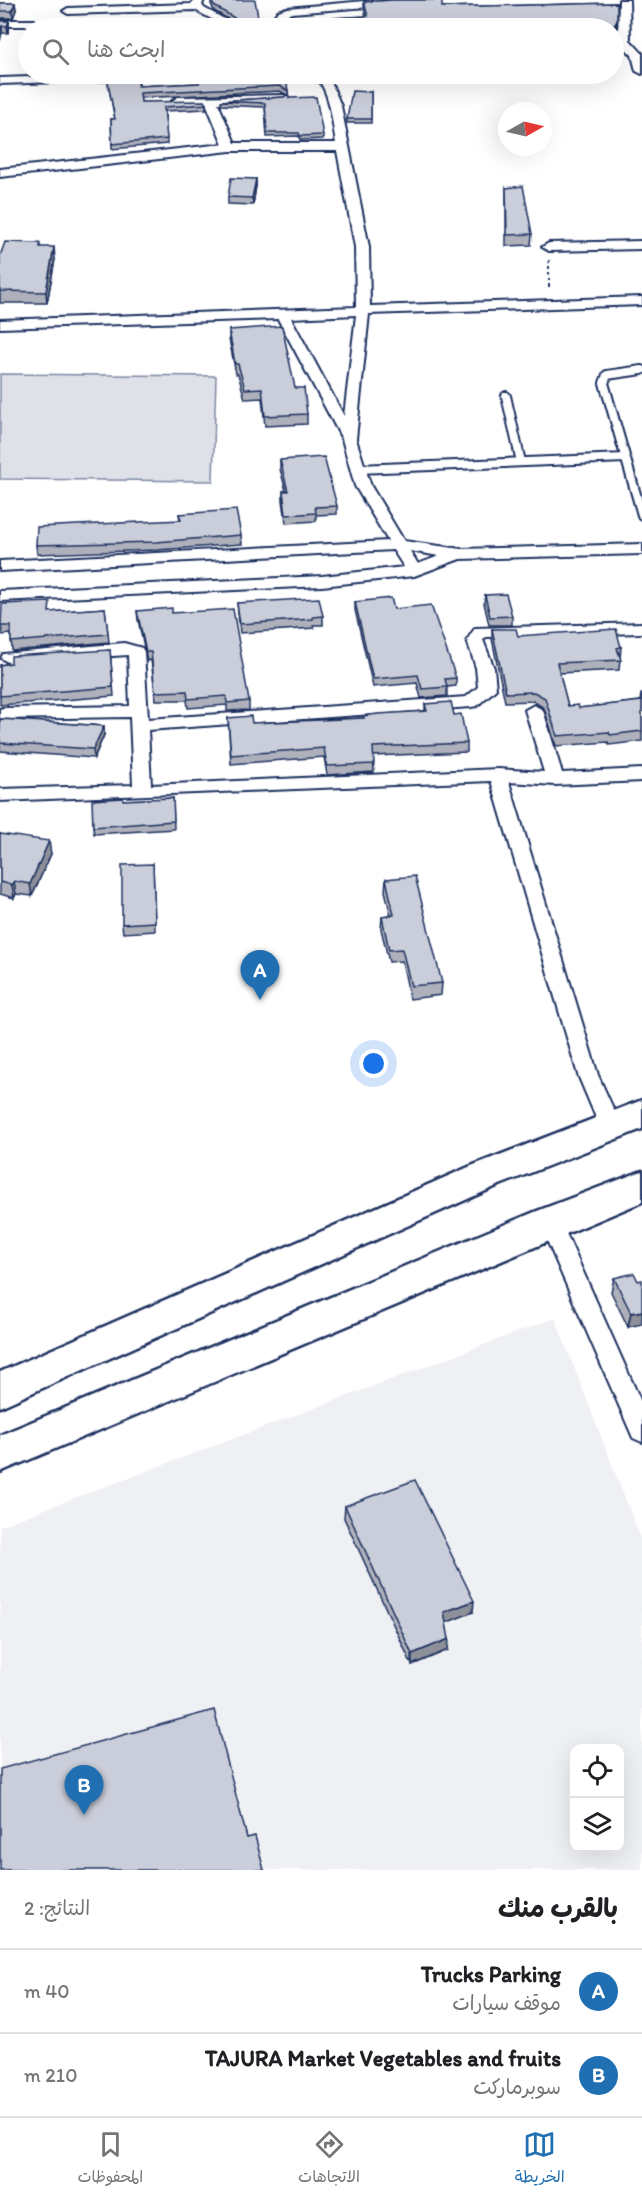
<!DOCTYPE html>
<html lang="ar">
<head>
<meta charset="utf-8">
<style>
	:root { --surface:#fff; --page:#f2f2f2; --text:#202124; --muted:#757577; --line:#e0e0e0; --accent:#1f6fb2 }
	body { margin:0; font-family:Itim,"Playpen Sans Arabic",sans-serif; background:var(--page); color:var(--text); direction:rtl }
	.controls { position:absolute; right:18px; bottom:18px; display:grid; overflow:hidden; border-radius:12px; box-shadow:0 6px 24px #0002 }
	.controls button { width:54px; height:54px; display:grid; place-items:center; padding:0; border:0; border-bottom:2px solid var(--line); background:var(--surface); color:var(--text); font:30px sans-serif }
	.compass { position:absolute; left:498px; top:102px; width:54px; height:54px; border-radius:50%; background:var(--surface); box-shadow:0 6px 24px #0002; rotate:82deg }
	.you { position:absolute; left:374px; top:1064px; width:21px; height:21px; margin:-15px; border:4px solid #fff; border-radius:50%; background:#1a73e8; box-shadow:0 0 0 9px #1a73e833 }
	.badge { display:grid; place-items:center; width:39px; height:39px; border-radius:50%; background:var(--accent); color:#fff; font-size:20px; font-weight:700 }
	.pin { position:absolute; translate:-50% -50px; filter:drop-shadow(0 2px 3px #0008) }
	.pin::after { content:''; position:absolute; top:32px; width:21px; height:18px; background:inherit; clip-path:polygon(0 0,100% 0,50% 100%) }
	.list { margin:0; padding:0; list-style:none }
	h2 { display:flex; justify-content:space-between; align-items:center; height:78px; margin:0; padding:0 24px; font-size:26px }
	h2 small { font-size:20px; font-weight:400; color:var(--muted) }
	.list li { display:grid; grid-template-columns:39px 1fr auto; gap:18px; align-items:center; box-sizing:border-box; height:84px; padding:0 24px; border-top:2px solid var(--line) }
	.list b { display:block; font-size:22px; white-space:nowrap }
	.list p { margin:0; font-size:20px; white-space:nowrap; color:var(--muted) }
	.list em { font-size:20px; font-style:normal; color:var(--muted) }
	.icon { flex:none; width:33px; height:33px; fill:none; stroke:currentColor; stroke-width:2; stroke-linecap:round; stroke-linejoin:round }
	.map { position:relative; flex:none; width:642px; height:1870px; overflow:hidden; direction:ltr }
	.search { position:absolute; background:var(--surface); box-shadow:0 6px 24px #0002; left:18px; right:18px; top:18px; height:66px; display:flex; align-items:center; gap:15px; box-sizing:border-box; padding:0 21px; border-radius:33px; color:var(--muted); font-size:22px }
	.sheet { height:246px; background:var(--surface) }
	nav { display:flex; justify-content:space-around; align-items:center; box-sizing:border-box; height:84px; border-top:2px solid var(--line); background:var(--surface); font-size:16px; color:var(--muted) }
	nav a { display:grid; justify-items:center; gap:3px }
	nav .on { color:var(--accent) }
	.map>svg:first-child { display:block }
	.built { fill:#eff0f4; fill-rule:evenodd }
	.green { fill:#dee1e7; stroke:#7c88a2; stroke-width:1.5 }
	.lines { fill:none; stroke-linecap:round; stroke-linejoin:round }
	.lane-casing { stroke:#1b2f5e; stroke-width:12 }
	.street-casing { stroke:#1b2f5e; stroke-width:4 }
	.highway-casing { stroke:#1b2f5e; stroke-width:5 }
	.path { stroke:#1b2f5e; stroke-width:2; stroke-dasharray:3 3; stroke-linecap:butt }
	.lane { stroke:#fff; stroke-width:8 }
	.street { fill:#fff; fill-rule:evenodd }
	.highway { fill:#fff; fill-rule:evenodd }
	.wall { fill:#aeb1bb; stroke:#1b2f5e; stroke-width:1.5 }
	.shaded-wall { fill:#8d9099; stroke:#1b2f5e; stroke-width:1.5 }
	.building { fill:#caceda; stroke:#1b2f5e; stroke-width:1.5 }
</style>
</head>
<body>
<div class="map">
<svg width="642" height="1870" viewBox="0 0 642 1870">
	<rect width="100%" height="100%" fill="#fff"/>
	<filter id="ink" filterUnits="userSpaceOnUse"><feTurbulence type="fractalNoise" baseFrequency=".0167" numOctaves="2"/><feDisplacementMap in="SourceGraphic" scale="12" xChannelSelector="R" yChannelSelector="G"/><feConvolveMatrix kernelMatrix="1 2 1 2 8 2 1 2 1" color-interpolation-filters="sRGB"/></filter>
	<g filter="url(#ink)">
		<path class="built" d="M555,1318L642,1542V1870H0V1526ZM574,1748H620V1848H574Z"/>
		<path class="green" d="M0,374L216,376L213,481L0,479Z"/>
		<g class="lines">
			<g class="lane-casing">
				<path id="lane" d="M642,370L607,375L604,383L642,515
					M506,396L521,462
					M358,469L625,458"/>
			</g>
			<g class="street-casing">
				<path id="street" d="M194,0H204L202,5L204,8L241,28H228L195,10L68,14L63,11L68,8L191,4Z
					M376,0H422L417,3L292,13L286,15L276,28H265L278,11L287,8Z
					M619,0H629L630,40L642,53V74L636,71L632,55L618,41Z
					M0,20H34L39,23L34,26H0Z
					M120,74H214L208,77L0,84V78Z
					M283,74H335L329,77L341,106L369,247L370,306L642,297V305L369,314L356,439L371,486L404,541L461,549L642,544V554L460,559L414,576L322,586L0,601V591L322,576L404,567L393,550L0,571V561L388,541L355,486L342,439L278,319L0,328V320L356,307L355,247L337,151H230L0,177V169L223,144L206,103H174L172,101L178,97L284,95L286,97L280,101L218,103L235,143H336C332,123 331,93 316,77H289ZM356,315L344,416L291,318ZM410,551L439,556L418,564Z
					M642,241V249L549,251L542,247L549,243Z
					M642,623V633L486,637L483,640L494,668L496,689L477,706L471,707L148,730L151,785L498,769L544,772L525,710L534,705L543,710L562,773L642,769V781L555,785L509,782L598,1075L621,1126L618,1132L610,1134L602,1132L578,1075L491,781L0,801V789L133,785L130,717L0,719V709L3,708L130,706L128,655L9,663L1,658L3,654L124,643L142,648L144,652L148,719L466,697L478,687L476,668L467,640L475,628Z
					M550,1213L558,1216L561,1222L642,1404V1442L633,1438L630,1431L539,1222L542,1216Z"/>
			</g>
			<g class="highway-casing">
				<path id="highway" d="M642,1100V1129L497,1186L0,1407V1372L471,1166Z
					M642,1171V1202L0,1472V1435L537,1211Z"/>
			</g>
			<path class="path" d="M549,260V289"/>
			<use href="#lane" class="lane"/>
			<use href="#street" class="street"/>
			<use href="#highway" class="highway"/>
		</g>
		<path class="wall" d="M211,0L259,23L276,26L284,22V26L283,28H222L221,23L228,26H240L214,11L211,4Z
			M364,2L442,7L617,3L616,28L614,33V28H317L316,19L366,16L364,9Z
			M0,3H15L16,10L13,18H0Z
			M0,21H9V28L8,33H2Z
			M210,74H262L259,80L286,79L289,98L323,135V139L300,140L299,136L267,137L265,107L221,105V101L284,97L287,95L280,91L140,98L141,102L206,104V109L165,111L167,144L112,149L111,119H115L107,78L139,77V86L199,83Z
			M371,92V123H347V119Z
			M256,179V186L253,205L228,204V197Z
			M506,188L532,234L531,245L506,246Z
			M40,247L55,259L47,303H0V256Z
			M229,330L295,388L307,414V424L265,426L262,398L245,399L238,374H236L229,339Z
			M280,460L337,506V514L316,515V521L286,523L283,500V491H286L280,469Z
			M179,514L241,535L242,544L157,550L37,554L36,545L180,520Z
			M485,595L512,616V625H489L484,603Z
			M355,602L394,609L456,678V686L447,687V696L421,698L417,683L373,687L355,610Z
			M237,603L323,616V625H313L314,628L240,633Z
			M105,608L109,642L12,651L11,634L3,635L1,626L50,612Z
			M137,611L172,613L249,701V710L227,711V705L188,708L187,700H156L151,660L147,661L138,620Z
			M492,629L518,636L621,647L619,670L559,673L568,706L579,708L640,701L641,694H642V741L609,745L608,742L556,746L544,708L533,701L505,702L492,639Z
			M110,650L114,696L0,705V665Z
			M425,704L454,715L467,743V752L373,756L374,772L327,775L324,757L231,764L228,718L252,723L363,718L425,711Z
			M0,719L104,726V735L94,758L0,751Z
			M173,798L174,829L94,834L93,827L123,800Z
			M0,834L51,854L32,896L16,894L14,898L0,894Z
			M153,864L155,931L123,933L122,924Z
			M386,879L442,983L441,995L410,999L402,961L389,962L381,929L382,917L391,916L385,891Z
			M614,1278L638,1281L628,1327L611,1292Z
			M345,1506L473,1612L446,1622L448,1650L412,1665L344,1518Z"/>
		<path class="shaded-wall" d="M15,3L16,10L13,18L12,11Z
			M9,21V28L8,33L7,26Z
			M617,21L616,28L614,33V26Z
			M2,26V33L0,41V32Z
			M256,179V186L253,205L252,198Z
			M54,247L55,259L47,303L46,292Z
			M104,726V735L94,758L93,749Z
			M49,841L51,854L32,896L30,884Z
			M14,881L16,894L14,898L12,885Z
			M642,1311V1324L628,1327L631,1313Z
			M474,1601L473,1612L443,1624L444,1612Z
			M449,1639L448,1650L412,1665V1654Z"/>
		<path class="building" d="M211,0H255L259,23L276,26L284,22L281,28H224L221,23L228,26H241L243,23L214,6Z
			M392,0H442V7L617,3V21L614,26H539V28H319L316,19L368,16L364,2Z
			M0,3H15L12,11H0Z
			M0,21H9L7,26H2L0,32Z
			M209,74H259L256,80L286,79L288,91L280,86L140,93L141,102L204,101L206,104L164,107L167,139L112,144L111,119H115L107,78L139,77L138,86L199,83V75Z
			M352,91L371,92V119H347Z
			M288,94L289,98L316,97L323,135L300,136L299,133H267L265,103L221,101L284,97Z
			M231,178L256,179L252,198L228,197Z
			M523,186L532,234L507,235L506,188Z
			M5,242L40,243V247H54L46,292L0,291V256Z
			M282,326L295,388H304L307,414L265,416L262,388L245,389L238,364H235L229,330Z
			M324,457L337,506L315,507L316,513L286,515L283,491H288L280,460Z
			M236,510L241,535L156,542L36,545L37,527L181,520L179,514Z
			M506,594L512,616L490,617L485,595Z
			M319,598L323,616L313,617V619L240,624L237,603Z
			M391,598L394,609L431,605L456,678L445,679L447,687L422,689L418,675L373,679L355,602Z
			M50,602L49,612L105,608L108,634L11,642V626H1L2,604Z
			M172,608V613L233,609L249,701L227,703L226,696L188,699L187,691L155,692L151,652H146L137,611Z
			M492,629H516L518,636L616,629L621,647L617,648L621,660L557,663L568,706L578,705L579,708L642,701V731L610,735L609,732L557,736L545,698L534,692L506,693Z
			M110,650L113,687L0,696V665L11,663V656Z
			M451,702L454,715L461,714L467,743L373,747L374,764L327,766L324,748L231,755L228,718L251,716L252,723L364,718L363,716L378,714L427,711L425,704Z
			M0,719L104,726L93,749L0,743Z
			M123,798V800L173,798L174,821L93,827L92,800Z
			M0,834L49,841L30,884L14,881L12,885L0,882Z
			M153,864L155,922L122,924V865Z
			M415,876L442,983L411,986L402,949L389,950L382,917L394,915L386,879Z
			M634,1273L638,1281L642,1280V1311L631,1313L614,1278Z
			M415,1480L474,1601L444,1612L449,1639L412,1654L345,1506Z
			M214,1710L247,1838L255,1836L264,1870H0V1769Z"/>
	</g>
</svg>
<div class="controls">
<button><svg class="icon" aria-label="locate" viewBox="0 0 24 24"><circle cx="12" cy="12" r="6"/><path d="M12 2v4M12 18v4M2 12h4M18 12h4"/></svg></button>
<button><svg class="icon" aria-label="layers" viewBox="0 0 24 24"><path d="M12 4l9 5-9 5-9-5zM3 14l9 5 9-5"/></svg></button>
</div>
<svg class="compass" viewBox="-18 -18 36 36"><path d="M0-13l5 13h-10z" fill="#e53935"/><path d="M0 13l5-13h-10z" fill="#757577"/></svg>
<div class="you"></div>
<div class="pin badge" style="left:260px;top:1000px">A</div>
<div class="pin badge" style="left:84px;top:1815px">B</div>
<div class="search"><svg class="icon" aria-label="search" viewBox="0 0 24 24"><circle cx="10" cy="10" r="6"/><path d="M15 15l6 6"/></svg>ابحث هنا</div>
</div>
<section class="sheet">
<h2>بالقرب منك<small>النتائج: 2</small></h2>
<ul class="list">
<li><span class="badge">A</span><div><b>Trucks Parking</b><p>موقف سيارات</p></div><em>40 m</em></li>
<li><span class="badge">B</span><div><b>TAJURA Market Vegetables and fruits</b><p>سوبرماركت</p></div><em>210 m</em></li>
</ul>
</section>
<nav>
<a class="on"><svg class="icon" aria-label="map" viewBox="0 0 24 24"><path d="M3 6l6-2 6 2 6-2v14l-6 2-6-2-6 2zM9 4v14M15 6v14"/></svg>الخريطة</a>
<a><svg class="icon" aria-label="directions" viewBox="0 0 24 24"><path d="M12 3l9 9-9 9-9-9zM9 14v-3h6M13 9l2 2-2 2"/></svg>الاتجاهات</a>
<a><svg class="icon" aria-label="saved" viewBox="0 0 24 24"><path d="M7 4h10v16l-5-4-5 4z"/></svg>المحفوظات</a>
</nav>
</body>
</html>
